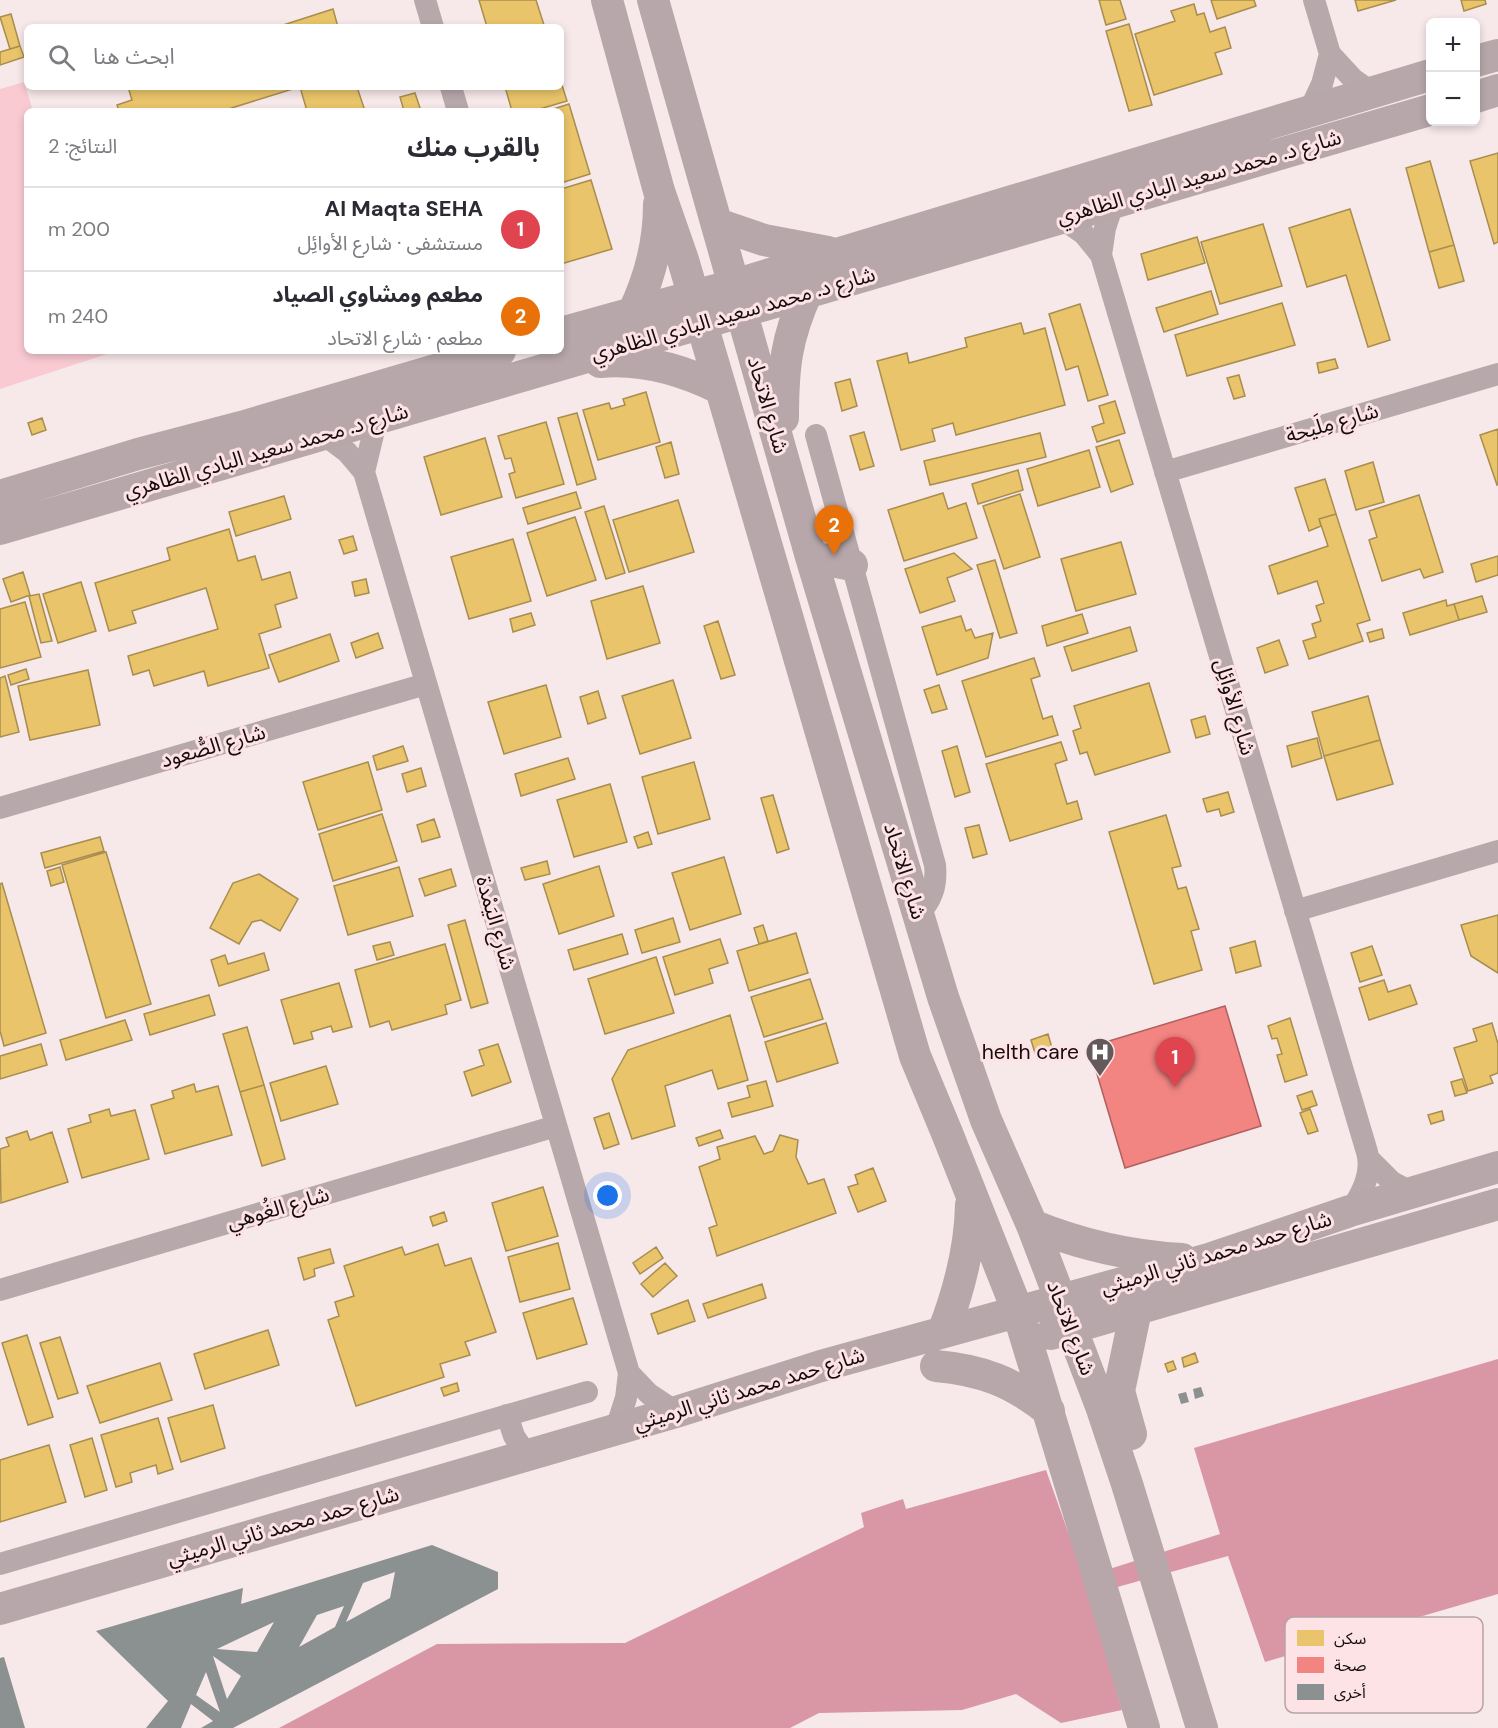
<!DOCTYPE html>
<html lang="ar">
<head>
<meta charset="utf-8">
<style>
	:root { --surface:#fff; --page:#f2f2f3; --text:#2b2b33; --muted:#7c7c81; --line:#e1e1e2; --accent:#ea580c }
	body { margin:0; font-family:"DM Sans","Noto Sans Arabic",sans-serif; background:var(--page); color:var(--text); direction:rtl }
	.controls { position:absolute; right:18px; top:18px; display:grid; overflow:hidden; border-radius:9px; box-shadow:0 3px 9px #0003 }
	.controls button { width:54px; height:54px; display:grid; place-items:center; padding:0; border:0; border-bottom:2px solid var(--line); background:var(--surface); color:var(--text); font:30px sans-serif }
	.you { position:absolute; left:608px; top:1196px; width:21px; height:21px; margin:-15px; border:4px solid #fff; border-radius:50%; background:#1a73e8; box-shadow:0 0 0 9px #1a73e833 }
	.badge { display:grid; place-items:center; width:39px; height:39px; border-radius:50%; background:var(--accent); color:#fff; font-size:20px; font-weight:700 }
	.pin { position:absolute; translate:-50% -50px; filter:drop-shadow(0 2px 3px #0008) }
	.pin::after { content:''; position:absolute; top:32px; width:21px; height:18px; background:inherit; clip-path:polygon(0 0,100% 0,50% 100%) }
	.list { margin:0; padding:0; list-style:none }
	h2 { display:flex; justify-content:space-between; align-items:center; height:78px; margin:0; padding:0 24px; font-size:26px }
	h2 small { font-size:20px; font-weight:400; color:var(--muted) }
	.list li { display:grid; grid-template-columns:39px 1fr auto; gap:18px; align-items:center; box-sizing:border-box; height:84px; padding:0 24px; border-top:2px solid var(--line) }
	.list b { display:block; font-size:22px; white-space:nowrap }
	.list p { margin:0; font-size:20px; white-space:nowrap; color:var(--muted) }
	.list em { font-size:20px; font-style:normal; color:var(--muted) }
	.icon { flex:none; width:33px; height:33px; fill:none; stroke:currentColor; stroke-width:2; stroke-linecap:round; stroke-linejoin:round }
	.map { position:relative; flex:none; width:1498px; height:1728px; overflow:hidden; direction:ltr }
	.search { position:absolute; background:var(--surface); box-shadow:0 3px 9px #0003; left:24px; top:24px; width:540px; height:66px; display:flex; align-items:center; gap:15px; box-sizing:border-box; padding:0 21px; border-radius:9px; color:var(--muted); font-size:22px }
	.panel { position:absolute; background:var(--surface); box-shadow:0 3px 9px #0003; left:24px; top:108px; width:540px; height:246px; border-radius:9px; direction:rtl }
	.map>svg:first-child { display:block }
	.green { fill:#facad3 }
	.water { fill:#d996a5 }
	.homes { fill:#e9c46a; stroke:#a98d4e; stroke-width:1.5 }
	.health { fill:#f28482; stroke:#b0605f; stroke-width:1.5 }
	.building { fill:#8b9190; fill-rule:evenodd }
	.lines { fill:none; stroke-linecap:round; stroke-linejoin:round }
	.street { stroke:#b7a8ab; stroke-width:22 }
	.secondary { stroke:#b7a7aa; stroke-width:32 }
	.labels { text-anchor:middle; dominant-baseline:central; stroke-width:6; stroke-linejoin:round; paint-order:stroke }
	.street-label { font-size:21px; fill:#150c0e; stroke:#fde2e6 }
	.poi-label { font-size:21px; fill:#150c0e; stroke:#fde2e6; text-anchor:end }
	.key { fill:#fde2e6; stroke:#b7a2a5; stroke-width:1.5 }
	.key-label { font-size:16px; fill:#150c0e }
</style>
</head>
<body>
<div class="map">
<svg width="1498" height="1728" viewBox="0 0 1498 1728">
	<rect width="100%" height="100%" fill="#f7e8ea"/>
	<path class="green" d="M24,82L33,111H27V351H106L107,354L0,389V89Z"/>
	<path class="water" d="M1498,1359V1594L1265,1662L1228,1556L1089,1595L1122,1710L1061,1723L1016,1694L962,1710L819,1713L790,1728H279L437,1644L625,1643L864,1527L861,1513L903,1499L906,1509L1046,1470L1084,1577L1220,1534L1194,1448Z"/>
	<path class="homes" d="M479,0H536L544,25L537,27H487Z
		M1099,0H1120L1126,19L1106,25Z
		M1211,0H1254L1256,6L1217,19Z
		M1355,0H1396L1358,11Z
		M1461,0H1485L1486,4L1464,11Z
		M1194,4L1197,15L1204,13L1210,32L1225,27L1231,48L1215,53L1222,74L1154,95L1135,34L1175,21L1171,11Z
		M333,9L338,27H277Z
		M11,14L20,46L10,49L0,17Z
		M1129,24L1152,105L1129,111L1106,31Z
		M20,46L24,57L0,65V52Z
		M561,82L567,101L533,111H512L505,87H561Z
		M128,87H299L222,111H119L117,105L132,100Z
		M300,87H357L365,111H307Z
		M415,93L421,111H404L400,97Z
		M569,104L590,174L561,183V111H547Z
		M1498,153V242L1494,244L1470,161Z
		M1430,161L1454,245L1429,252L1406,168Z
		M591,180L612,249L561,264V189Z
		M1350,209L1390,340L1368,347L1346,275L1307,287L1289,228Z
		M1263,224L1282,286L1220,304L1201,242Z
		M1197,237L1205,263L1148,280L1141,254Z
		M1454,245L1464,281L1439,288L1429,252Z
		M1211,291L1218,314L1164,332L1156,308Z
		M1282,303L1295,345L1187,376L1175,335Z
		M1080,304L1108,395L1088,401L1078,366L1066,370L1049,314Z
		M1021,323L1024,334L1045,328L1065,405L956,435L953,423L932,429L935,441L901,450L877,361L907,353L909,363L967,347L965,338Z
		M1335,359L1338,368L1319,373L1317,363Z
		M1239,375L1245,396L1234,399L1227,378Z
		M850,379L857,406L842,411L835,383Z
		M646,392L660,442L598,460L583,410L609,403L611,409L625,405L623,399Z
		M1115,401L1125,433L1097,442L1092,427L1104,423L1099,406Z
		M577,413L596,479L577,485L558,418Z
		M42,418L46,430L32,435L28,423Z
		M546,422L564,484L516,498L509,474L515,472L511,458L505,459L498,436Z
		M1498,429V484L1497,485L1480,435Z
		M864,432L874,466L860,470L850,436Z
		M1040,433L1046,457L930,485L924,461Z
		M485,438L502,497L441,515L424,457Z
		M1119,440L1133,484L1111,492L1096,447Z
		M671,442L679,474L665,478L656,447Z
		M1089,450L1100,487L1038,506L1027,469Z
		M1373,462L1384,502L1356,510L1345,471Z
		M1018,470L1023,490L978,504L972,484Z
		M1325,479L1336,514L1319,519L1321,526L1309,531L1295,488Z
		M576,492L581,508L528,524L523,508Z
		M943,493L948,509L966,503L977,538L904,561L888,510Z
		M1020,494L1040,557L1004,569L983,506Z
		M1419,495L1443,572L1424,578L1420,569L1382,581L1369,540L1377,537L1369,511Z
		M284,496L291,519L236,536L229,512Z
		M678,500L694,552L629,572L613,520Z
		M604,506L625,573L606,579L585,512Z
		M1336,514L1370,620L1357,624L1363,641L1309,659L1303,641L1316,637L1312,624L1321,621L1316,606L1324,603L1317,581L1278,594L1269,566L1328,546L1319,519Z
		M575,517L596,580L547,596L527,533Z
		M229,529L238,561L255,556L262,580L290,572L297,598L275,605L281,627L259,634L269,668L208,686L204,671L154,686L149,670L133,675L128,656L218,629L206,588L132,611L136,623L109,631L95,583L170,560L167,548Z
		M353,536L357,550L344,554L339,540Z
		M513,539L531,601L469,619L451,557Z
		M1121,542L1136,594L1076,611L1061,559Z
		M954,553L972,569L947,578L955,601L920,613L905,569Z
		M1498,556V575L1476,582L1471,564Z
		M995,560L1017,633L1000,638L977,565Z
		M23,572L30,595L11,602L3,579Z
		M366,579L369,593L355,596L352,582Z
		M81,582L96,631L58,643L43,594Z
		M643,586L660,643L607,659L591,601Z
		M39,594L52,641L41,643L29,596Z
		M1482,596L1487,612L1459,620L1454,604Z
		M1446,600L1447,606L1454,604L1459,620L1410,635L1403,613Z
		M25,602L41,657L0,668V609Z
		M531,613L535,625L513,632L510,619Z
		M1082,614L1088,633L1047,646L1042,626Z
		M961,616L966,631L971,629L975,638L993,633L988,658L937,675L922,627Z
		M718,621L735,675L721,679L704,626Z
		M1130,627L1137,651L1072,671L1064,647Z
		M1382,629L1384,638L1370,642L1367,633Z
		M378,633L383,648L356,658L351,643Z
		M330,634L339,661L279,682L269,655Z
		M1279,640L1288,665L1265,673L1257,648Z
		M1034,658L1040,676L1031,679L1043,719L1052,716L1058,735L986,757L962,681Z
		M26,669L29,679L11,685L8,675Z
		M88,670L100,725L30,740L18,686Z
		M5,676L19,732L0,737V678Z
		M673,680L691,738L640,754L622,696Z
		M1149,683L1170,752L1095,775L1087,752L1080,754L1073,731L1081,728L1074,706Z
		M546,685L561,737L504,754L488,702Z
		M939,685L947,709L932,713L924,690Z
		M598,691L606,718L588,724L580,697Z
		M1368,696L1380,740L1324,756L1312,712Z
		M1205,716L1210,734L1196,738L1191,720Z
		M1317,738L1322,758L1292,767L1287,746Z
		M1380,740L1393,784L1337,800L1324,756Z
		M1061,742L1067,760L1055,764L1067,804L1077,801L1082,819L1010,841L986,764Z
		M403,746L408,761L377,770L373,756Z
		M957,746L970,792L955,797L942,751Z
		M568,758L575,779L521,796L515,774Z
		M368,762L382,810L318,830L303,782Z
		M694,762L710,819L658,834L642,777Z
		M421,768L426,786L407,792L402,774Z
		M610,784L627,842L574,857L557,800Z
		M1228,792L1234,812L1221,816L1219,809L1207,812L1203,799Z
		M773,795L789,849L777,853L761,798Z
		M382,814L397,861L333,881L319,834Z
		M1166,815L1181,866L1172,868L1178,889L1186,887L1199,929L1191,931L1202,970L1154,984L1109,832Z
		M434,819L440,837L422,842L417,825Z
		M979,825L987,854L973,858L965,828Z
		M648,832L652,844L638,848L634,837Z
		M100,837L104,851L45,868L41,853Z
		M106,852L151,1004L106,1018L62,865Z
		M724,857L741,914L690,930L672,873Z
		M547,861L550,874L525,880L521,868Z
		M599,866L614,916L559,934L543,884Z
		M60,867L64,882L51,886L47,871Z
		M399,867L413,916L348,935L334,886Z
		M451,869L456,886L425,896L419,879Z
		M259,874L298,899L280,931L261,920L252,922L239,944L210,928L233,883Z
		M2,883L46,1033L4,1046L0,1031V884Z
		M1498,915V973L1471,956L1461,925Z
		M673,918L680,942L642,953L635,930Z
		M465,920L488,1003L471,1008L448,925Z
		M763,925L768,941L759,944L754,928Z
		M796,933L808,973L749,991L737,951Z
		M622,934L628,954L574,970L568,950Z
		M720,939L728,963L709,969L713,983L675,995L663,957Z
		M1255,941L1261,966L1236,973L1230,948Z
		M390,942L394,955L377,960L373,946Z
		M445,944L461,1000L445,1005L447,1014L392,1030L389,1021L370,1027L355,970Z
		M1372,946L1382,975L1360,982L1351,953Z
		M264,953L269,970L219,986L211,960L225,955L228,964Z
		M656,957L674,1013L605,1034L588,979Z
		M810,979L823,1019L764,1037L751,997Z
		M1384,980L1388,992L1410,985L1417,1004L1369,1020L1359,988Z
		M339,983L352,1027L333,1032L331,1026L311,1032L313,1039L294,1044L281,1000Z
		M209,995L215,1015L150,1035L144,1014Z
		M730,1015L748,1080L718,1089L712,1070L665,1086L675,1126L632,1139L612,1079L628,1050Z
		M1290,1018L1307,1075L1285,1082L1277,1055L1282,1054L1277,1038L1272,1039L1268,1026Z
		M125,1020L132,1040L66,1060L60,1040Z
		M826,1023L838,1063L777,1082L765,1042Z
		M1492,1023L1498,1044V1073L1490,1076L1493,1083L1468,1091L1454,1048L1477,1041L1473,1029Z
		M247,1027L264,1085L240,1092L223,1034Z
		M1048,1034L1052,1048L1035,1053L1031,1040Z
		M41,1044L47,1065L0,1079V1056Z
		M498,1044L511,1082L472,1096L464,1072L484,1065L479,1050Z
		M326,1066L338,1104L281,1121L270,1083Z
		M1462,1079L1467,1093L1455,1096L1451,1082Z
		M766,1081L773,1106L732,1117L728,1103L750,1097L747,1086Z
		M194,1084L196,1092L218,1086L232,1135L165,1154L151,1105L174,1098L172,1091Z
		M264,1085L285,1159L262,1166L240,1092Z
		M1312,1091L1317,1105L1302,1110L1297,1096Z
		M109,1109L111,1116L135,1110L149,1159L82,1178L68,1129L91,1122L89,1115Z
		M1310,1109L1318,1131L1308,1134L1300,1113Z
		M1442,1111L1444,1120L1431,1124L1428,1115Z
		M609,1113L619,1144L604,1149L594,1118Z
		M720,1130L723,1138L699,1146L696,1138Z
		M27,1131L30,1140L52,1132L68,1182L1,1203L0,1149L9,1146L6,1138Z
		M780,1135L798,1140L796,1157L808,1184L824,1179L836,1213L717,1256L709,1228L717,1225L699,1167L720,1159L717,1147L755,1136L764,1154L773,1151Z
		M873,1168L886,1201L858,1212L848,1187L858,1184L855,1175Z
		M543,1187L558,1236L506,1251L492,1203Z
		M444,1212L447,1221L433,1226L430,1217Z
		M558,1243L570,1289L520,1302L508,1257Z
		M438,1244L445,1266L471,1258L496,1332L465,1342L470,1355L440,1364L444,1377L356,1406L328,1320L339,1316L335,1302L354,1296L344,1266L402,1247L405,1255Z
		M656,1247L663,1258L640,1274L633,1263Z
		M330,1249L334,1263L314,1269L315,1276L304,1280L298,1258Z
		M665,1263L677,1276L653,1297L641,1284Z
		M762,1284L766,1298L708,1318L703,1304Z
		M573,1298L587,1344L537,1359L523,1313Z
		M688,1300L695,1321L658,1334L651,1314Z
		M268,1330L279,1365L205,1389L194,1354Z
		M27,1335L53,1417L28,1425L2,1343Z
		M60,1337L78,1393L58,1399L40,1343Z
		M1195,1353L1198,1362L1184,1367L1182,1358Z
		M1173,1361L1176,1369L1168,1372L1165,1364Z
		M160,1363L172,1400L100,1423L87,1386Z
		M457,1383L459,1391L444,1396L441,1388Z
		M213,1405L225,1448L181,1462L168,1418Z
		M158,1418L173,1469L158,1474L156,1465L130,1473L132,1482L116,1487L101,1435Z
		M92,1438L107,1490L85,1497L70,1445Z
		M49,1445L66,1502L0,1522V1460Z"/>
	<path class="health" d="M1225,1006L1261,1126L1125,1168L1089,1047Z"/>
	<path class="building" d="M1201,1387L1204,1396L1195,1399L1193,1389Z
		M1186,1392L1189,1402L1181,1404L1178,1394Z
		M432,1545L498,1572V1589L233,1728H201L213,1721L191,1704L181,1728H146L168,1701L96,1631L243,1588L241,1604ZM395,1572L390,1598L346,1622L363,1583ZM344,1606L335,1627L299,1647L317,1615ZM274,1622L257,1652L217,1649ZM213,1656L241,1676L227,1699ZM206,1672L220,1712L196,1695Z
		M4,1657L25,1728H0V1658Z"/>
	<g class="lines">
		<path class="street" d="M425,0L433,27
			M1314,0L1330,54L1353,79L1372,92
			M451,87L458,111
			M1309,112L1322,84L1330,54
			M1061,218L1084,234L1101,255L1367,1152C1373,1173 1362,1194 1350,1211
			M1101,255L1105,228L1114,201
			M323,434L347,452L364,472L629,1373L626,1398L616,1429
			M816,435L935,865C937,886 932,900 918,915
			M364,472L377,418
			M1165,472L1498,374
			M0,808L426,684
			M1295,911L1498,851
			M1369,1159L1392,1182L1411,1192
			M0,1290L556,1126
			M629,1373L649,1394L676,1412
			M507,1415L514,1436L526,1454
			M0,1564L587,1392"/>
		<path class="secondary" d="M607,0L659,191L683,260L721,389L915,1056L947,1133L1018,1312L1144,1728
			M653,0L811,557L943,997L986,1120L1032,1225L1101,1406L1127,1484L1202,1728
			M1476,61L1498,55
			M1476,97L1498,90
			M717,224L764,240L828,252
			M633,313C650,278 659,242 659,204
			M561,333L734,285L1430,75
			M600,362C643,358 683,370 721,389
			M783,418C783,368 786,338 807,292
			M0,496L138,454L241,427L500,351
			M0,529L1430,110
			M811,557L852,565
			M1032,1225C1081,1245 1129,1256 1182,1259
			M943,1332C959,1291 970,1250 971,1205
			M1051,1334L1498,1204
			M936,1366C982,1370 1013,1382 1049,1411
			M1131,1434L1119,1391L1136,1310
			M0,1609L676,1412L821,1366L1209,1259L1350,1211L1498,1167"/>
	</g>
	<defs>
		<g id="hospital-pin" transform="scale(1.5)"><path d="M0 17L-7.5 6A9.5 9.5 0 1 1 7.5 6Z" fill="#64595b" stroke="#fde2e6"/><path d="M-5-5h3v3.5h4V-5h3V5h-3V1.5h-4V5h-3Z" fill="#fff"/></g>
	</defs>
	<g fill-rule="evenodd">
		<use href="#hospital-pin" x="1100" y="1052"/>
	</g>
	<g class="labels">
		<g class="street-label">
			<text transform="translate(1199 177) rotate(-16)">شارع د. محمد سعيد البادي الظاهري</text>
			<text transform="translate(733 314) rotate(-16)">شارع د. محمد سعيد البادي الظاهري</text>
			<text transform="translate(768 405) rotate(74)">شارع الاتحاد</text>
			<text transform="translate(1332 423) rotate(-16)">شارع مِلَيحة</text>
			<text transform="translate(266 451) rotate(-16)">شارع د. محمد سعيد البادي الظاهري</text>
			<text transform="translate(1235 707) rotate(74)">شارع الأوائِل</text>
			<text transform="translate(213 746) rotate(-16)">شارع الصُّعود</text>
			<text transform="translate(905 871) rotate(73)">شارع الاتحاد</text>
			<text transform="translate(496 923) rotate(74)">شارع اليَمْدة</text>
			<text transform="translate(278 1208) rotate(-16)">شارع الغُوهي</text>
			<text transform="translate(1216 1253) rotate(-17)">شارع حمد محمد ثاني الرميثي</text>
			<text transform="translate(1071 1328) rotate(69)">شارع الاتحاد</text>
			<text transform="translate(749 1389) rotate(-17)">شارع حمد محمد ثاني الرميثي</text>
			<text transform="translate(283 1526) rotate(-16)">شارع حمد محمد ثاني الرميثي</text>
		</g>
		<g class="poi-label">
			<text x="1079" y="1052">helth care</text>
		</g>
	</g>
	<rect x="1285" y="1617" width="198" height="96" rx="9" class="key"/>
	<rect x="1297" y="1630" width="27" height="16" fill="#e9c46a"/>
	<rect x="1297" y="1657" width="27" height="16" fill="#f28482"/>
	<rect x="1297" y="1684" width="27" height="16" fill="#8b9190"/>
	<g class="key-label">
		<text x="1334" y="1644">سكن</text>
		<text x="1334" y="1671">صحة</text>
		<text x="1334" y="1698">أخرى</text>
	</g>
</svg>
<div class="controls">
<button>+</button>
<button>−</button>
</div>
<div class="you"></div>
<div class="pin badge" style="left:1175px;top:1087px;background:#e0444e">1</div>
<div class="pin badge" style="left:834px;top:555px;background:#e8710a">2</div>
<div class="search"><svg class="icon" aria-label="search" viewBox="0 0 24 24"><circle cx="10" cy="10" r="6"/><path d="M15 15l6 6"/></svg>ابحث هنا</div>
<section class="panel">
<h2>بالقرب منك<small>النتائج: 2</small></h2>
<ul class="list">
<li><span class="badge" style="background:#e0444e">1</span><div><b>Al Maqta SEHA</b><p>مستشفى · شارع الأوائِل</p></div><em>200 m</em></li>
<li><span class="badge" style="background:#e8710a">2</span><div><b>مطعم ومشاوي الصياد</b><p>مطعم · شارع الاتحاد</p></div><em>240 m</em></li>
</ul>
</section>
</div>
</body>
</html>
